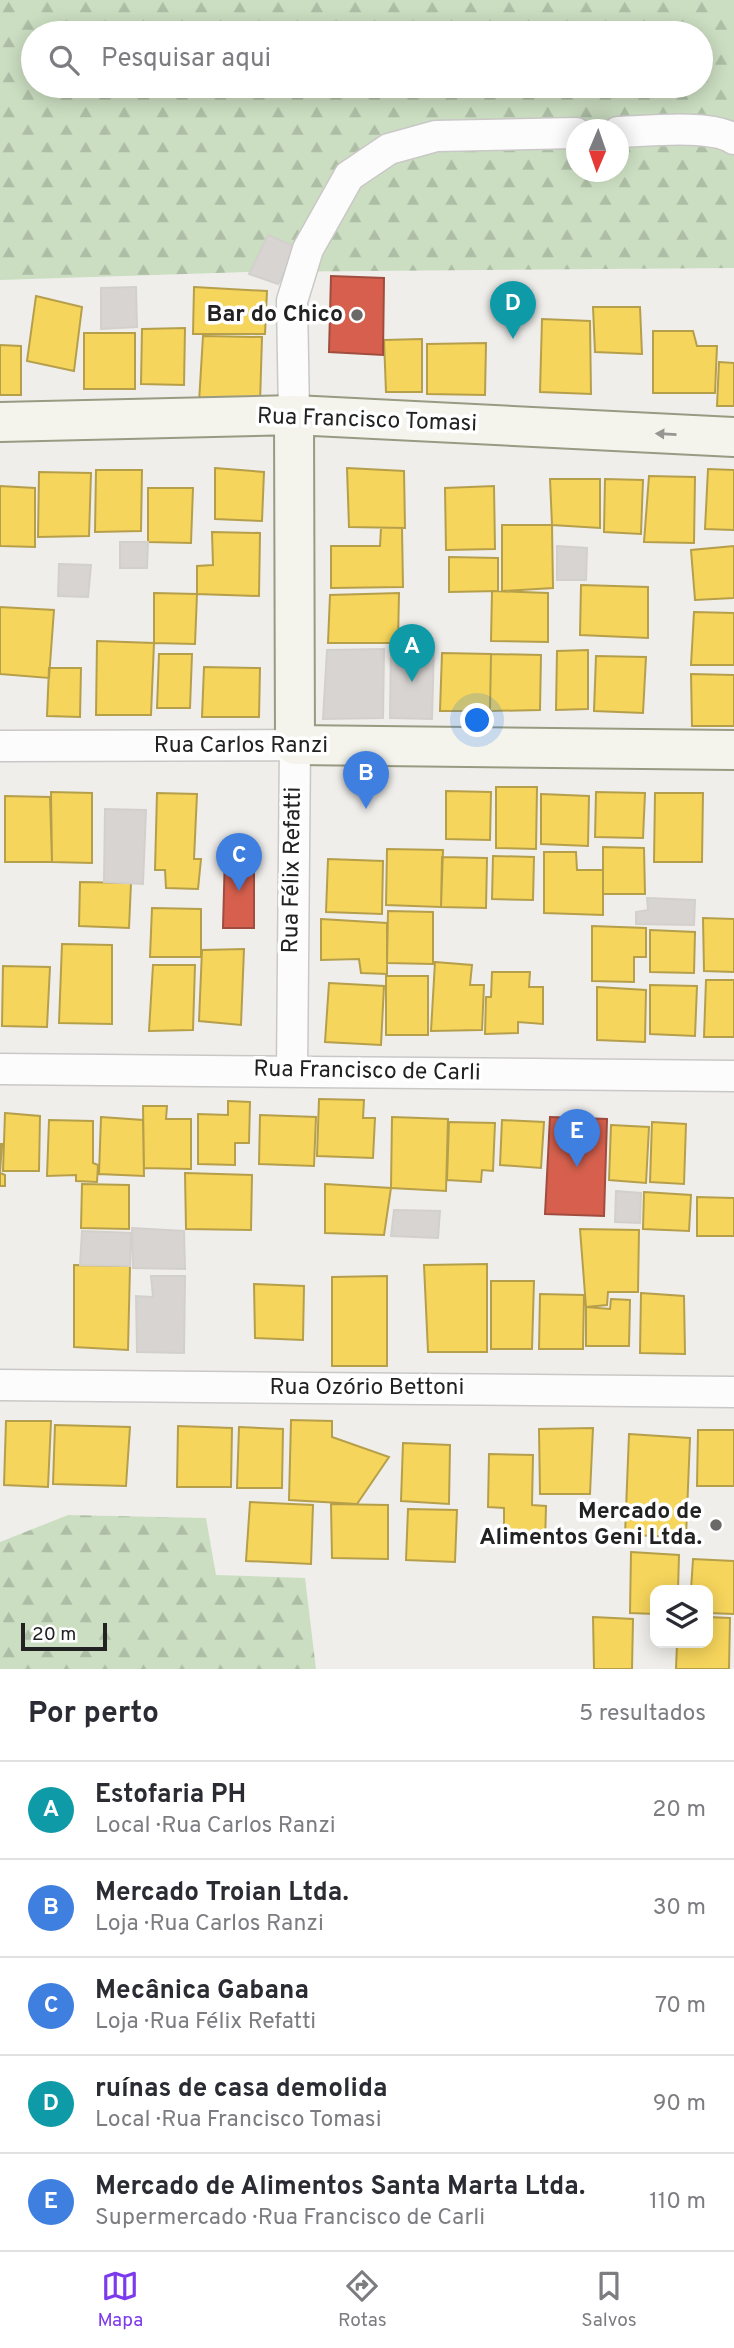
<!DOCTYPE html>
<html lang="pt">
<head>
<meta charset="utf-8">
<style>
	:root { --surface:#fff; --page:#f7f7f7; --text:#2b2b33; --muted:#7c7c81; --line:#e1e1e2; --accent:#7c3aed }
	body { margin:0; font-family:Overpass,sans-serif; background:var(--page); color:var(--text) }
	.controls { position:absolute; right:21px; bottom:21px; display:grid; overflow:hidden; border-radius:14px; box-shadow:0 4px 18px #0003 }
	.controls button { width:63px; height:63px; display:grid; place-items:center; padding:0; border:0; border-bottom:2px solid var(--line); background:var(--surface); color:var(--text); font:35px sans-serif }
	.compass { position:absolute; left:566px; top:119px; width:63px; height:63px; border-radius:50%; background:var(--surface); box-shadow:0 4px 18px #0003; rotate:182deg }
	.scale { position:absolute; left:21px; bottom:18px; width:86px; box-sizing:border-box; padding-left:7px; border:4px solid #222; border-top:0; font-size:19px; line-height:24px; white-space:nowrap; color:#222; -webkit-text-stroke:5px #fff; paint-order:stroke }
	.you { position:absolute; left:478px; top:721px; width:24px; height:24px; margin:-18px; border:5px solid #fff; border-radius:50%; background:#1a73e8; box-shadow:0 0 0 10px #1a73e833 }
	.badge { display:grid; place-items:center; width:46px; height:46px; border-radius:50%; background:var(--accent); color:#fff; font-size:23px; font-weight:700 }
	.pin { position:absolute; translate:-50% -58px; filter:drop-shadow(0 2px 4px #0008) }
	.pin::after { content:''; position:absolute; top:37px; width:24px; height:21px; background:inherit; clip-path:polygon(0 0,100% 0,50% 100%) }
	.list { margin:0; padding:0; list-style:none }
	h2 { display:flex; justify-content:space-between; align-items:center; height:91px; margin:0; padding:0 28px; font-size:30px }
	h2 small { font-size:23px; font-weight:400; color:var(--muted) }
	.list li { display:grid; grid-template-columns:46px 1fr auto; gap:21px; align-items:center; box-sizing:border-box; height:98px; padding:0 28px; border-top:2px solid var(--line) }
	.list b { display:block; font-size:26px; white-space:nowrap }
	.list p { margin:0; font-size:23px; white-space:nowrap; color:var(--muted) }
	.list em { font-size:23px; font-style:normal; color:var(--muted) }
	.icon { flex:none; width:38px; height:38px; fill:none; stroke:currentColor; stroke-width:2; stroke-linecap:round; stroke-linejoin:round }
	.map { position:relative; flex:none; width:734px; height:1669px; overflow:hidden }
	.search { position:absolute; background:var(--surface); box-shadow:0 4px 18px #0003; left:21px; right:21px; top:21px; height:77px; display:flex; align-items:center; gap:18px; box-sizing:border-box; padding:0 24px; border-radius:38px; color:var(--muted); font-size:26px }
	.sheet { height:581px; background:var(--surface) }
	nav { display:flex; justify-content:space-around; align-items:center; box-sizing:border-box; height:98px; border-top:2px solid var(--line); background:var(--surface); font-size:19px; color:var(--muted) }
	nav a { display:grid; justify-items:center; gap:4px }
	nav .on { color:var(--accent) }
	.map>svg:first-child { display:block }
	.forest { fill:url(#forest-firs); fill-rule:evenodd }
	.homes { fill:#f6d55c; stroke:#b69f4b; stroke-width:2 }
	.shops { fill:#d6604d; stroke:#a04d40; stroke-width:2 }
	.building { fill:#d7d4d2; stroke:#d3d0cc; stroke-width:2 }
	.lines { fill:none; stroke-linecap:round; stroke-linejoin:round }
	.street-casing { stroke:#c9c8c7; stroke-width:33 }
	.secondary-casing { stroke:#999a82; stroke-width:42 }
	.street { stroke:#fdfcfc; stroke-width:30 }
	.secondary { stroke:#f4f4ed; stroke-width:38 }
	.oneway { fill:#969692 }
	.poi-dot { fill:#6a6968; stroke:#fff; stroke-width:2.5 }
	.labels { text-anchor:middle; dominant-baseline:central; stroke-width:7; stroke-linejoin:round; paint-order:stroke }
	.poi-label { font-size:23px; font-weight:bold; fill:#222; stroke:#fff; text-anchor:end }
	.street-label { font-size:23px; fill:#222; stroke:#fff }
</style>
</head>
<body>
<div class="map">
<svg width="734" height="1669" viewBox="0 0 734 1669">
	<defs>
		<pattern id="forest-firs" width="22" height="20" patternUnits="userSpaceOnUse" patternTransform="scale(1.75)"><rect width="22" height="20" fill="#cbdec1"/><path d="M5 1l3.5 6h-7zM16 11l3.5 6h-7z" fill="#aebea6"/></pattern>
	</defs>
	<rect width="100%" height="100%" fill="#f0eeeb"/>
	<path class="forest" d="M0,0H734V268L247,272L0,280ZM33,33H701V86H33ZM576,130H618V172H576Z
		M68,1515L206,1518L216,1575L305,1578L316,1669H0V1542Z"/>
	<path class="homes" d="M194,287L267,291L265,334H193Z
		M36,296L82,307L74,371L27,361Z
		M593,307H640L642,354L595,352Z
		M542,319L590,321L591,394L540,392Z
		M185,328L184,385L141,384L142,329Z
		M653,331H693L697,346H717L715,393H653Z
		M84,333H135V389H84Z
		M203,336L262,337L260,403L199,402Z
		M422,339V392H386L384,340Z
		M486,343L485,395L427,394V344Z
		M0,345L21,346V395H0Z
		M719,362L734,363V406H717Z
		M215,468L264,472L262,521L215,519Z
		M347,468L404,471L405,528L349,527Z
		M708,469L734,470V530L705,529Z
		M96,470H142L141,531L95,532Z
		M39,472L91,473L89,536L38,537Z
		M649,476L695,477L694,543L644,542Z
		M550,479H600V528L552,525Z
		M605,479L643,480L641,534L604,532Z
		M0,486L35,488V547L0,546Z
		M494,486L495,549L446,550L445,488Z
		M148,488H193L191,543L148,542Z
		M502,525H552L553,588L502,591Z
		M381,528H402L403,587L331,588V546H380Z
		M212,532L260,533L259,596L197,594V566L213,565Z
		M734,546V598L695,600L691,550Z
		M449,557L498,558V591L449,592Z
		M581,585L648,587V638L580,635Z
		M492,591L548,593V642L491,641Z
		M154,593L197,594L195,644L154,643Z
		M399,593L398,643H328L330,595Z
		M0,607L54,610L49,678L0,674Z
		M694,612L734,613V665H691Z
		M97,641L154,643L151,715H96Z
		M588,650V709L556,710L557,651Z
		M442,653L491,654L490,711H440Z
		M159,654H192L190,708H157Z
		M491,654L541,655L540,710L490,711Z
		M596,656L646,657L643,713L594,711Z
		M204,667L260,668L259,717H202Z
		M49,668H81L80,717L47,716Z
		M691,674L734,675V726H692Z
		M496,787H537L536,849L496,848Z
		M446,791L491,792L490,840L446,839Z
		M51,792L92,793V863L52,862Z
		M596,792L645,793L643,838L595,837Z
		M157,793L197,794L194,859H201L198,889L166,888L165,870H155Z
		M655,793H703L702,862H654Z
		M541,794L589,796L588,846L541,844Z
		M5,796L50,797L52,862H5Z
		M603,847L644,848L645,894H603Z
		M387,849L443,850L441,907L386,905Z
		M544,852H576L577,870H603V915L544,913Z
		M493,856L534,857L533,900L492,899Z
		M442,857L487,858L486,908L441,907Z
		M328,859L383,861L382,914L326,912Z
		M80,882L131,883L129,928L79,926Z
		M152,908L201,909V957H150Z
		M388,911L433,912V964L387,963Z
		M703,918L734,919V972L704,971Z
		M321,919L387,923V974L361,973L359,959L321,960Z
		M592,926L646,928V957H634V982L592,981Z
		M650,930L695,932L694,973L650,972Z
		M62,944L112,945V1024L59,1023Z
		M244,949L241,1025L199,1021L202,950Z
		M435,962L472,965L470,985H484L482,1030L431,1031Z
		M153,965H195L193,1030L149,1031Z
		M3,966L50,967L47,1027L2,1026Z
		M492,972H530L529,987H543V1024L518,1022V1033L485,1034L486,997H491Z
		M386,976H428V1035H386Z
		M706,980H734V1037H704Z
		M329,983L384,986L381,1045L325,1042Z
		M650,985L697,986L695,1036L650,1034Z
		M597,987L646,990L645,1042L597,1040Z
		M319,1099L364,1100L363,1118H375L373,1158L317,1156Z
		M228,1101L250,1102L249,1143H235V1165L198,1164V1114L228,1115Z
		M143,1106H167L166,1119H191V1169L144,1168Z
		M5,1113L40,1116L39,1171H3Z
		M260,1115L316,1117L314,1166L259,1164Z
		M101,1117L143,1120L144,1176L99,1174Z
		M392,1117L448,1119L446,1191L391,1188Z
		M49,1120L93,1121V1163L98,1165L97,1182L76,1181V1175L47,1176Z
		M502,1120L544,1122L541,1168L500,1165Z
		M449,1122L495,1123L493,1171L482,1170L481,1182L447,1180Z
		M652,1122L686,1124L684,1184L650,1182Z
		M611,1125L649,1127L646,1183L609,1180Z
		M0,1144H2L0,1173L5,1175V1186H0Z
		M185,1173L252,1175L251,1230L186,1229Z
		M82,1184L129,1185V1229L81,1228Z
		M325,1184L391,1188L384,1235L325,1233Z
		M644,1192L691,1195L689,1231L643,1229Z
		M697,1197L734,1198V1236H697Z
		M580,1229L639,1230L638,1292H608L607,1305L586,1307Z
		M487,1264V1352H428L424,1265Z
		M74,1265L130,1266L128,1350L74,1347Z
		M387,1276V1366H332V1277Z
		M491,1281H534L532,1349H491Z
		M254,1284L304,1286L303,1340L255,1338Z
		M641,1293L684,1296L685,1354L640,1353Z
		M540,1294L584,1295L583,1349H539Z
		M611,1299L630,1300L629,1346H586V1307L610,1309Z
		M291,1420L332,1421V1437L389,1457L357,1504L289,1500Z
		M6,1421H51L48,1487L4,1485Z
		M55,1425L130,1427L126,1486L53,1484Z
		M178,1426L232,1428L231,1487H177Z
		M239,1427L283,1429L282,1488H237Z
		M593,1428L590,1494H540L539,1429Z
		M698,1430H734V1486H697Z
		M629,1434L690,1438L686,1537L625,1535Z
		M403,1443L450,1445L449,1504L401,1501Z
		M489,1454L533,1455L532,1505L546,1506L545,1544L504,1543V1508L488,1507Z
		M250,1502L313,1505L311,1564L246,1561Z
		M331,1504L388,1505V1559L332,1558Z
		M408,1509L457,1510L455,1562L406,1560Z
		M631,1552L679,1555L678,1590H655V1614L630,1613Z
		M693,1559L734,1561V1614L708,1613V1590H691Z
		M593,1617L633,1619L632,1669H594Z
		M708,1617L730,1618L729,1669H676L677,1643H708Z"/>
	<path class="shops" d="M331,276L384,278L383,355L329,352Z
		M225,853L254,854V928H223Z
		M550,1117L607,1119L604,1216L545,1214Z"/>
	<path class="building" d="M268,235L298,248L278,284L249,274Z
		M136,287L137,327L101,329V288Z
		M120,542H148L147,568H120Z
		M557,546L587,548L586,580H557Z
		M59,564L91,565L88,597L58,596Z
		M391,645L434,646L432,719L390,718Z
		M384,649L383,718L323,719L327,650Z
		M105,809L146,810L143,884L104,882Z
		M647,898L695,900L694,925L636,924V912L648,910Z
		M616,1191L641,1193L640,1223L615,1222Z
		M394,1210L440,1211L438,1238L391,1236Z
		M132,1228L184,1231L185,1269L133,1268Z
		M82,1231L131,1233L130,1266L80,1265Z
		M151,1276H185L184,1353L137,1352L136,1296L153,1297Z"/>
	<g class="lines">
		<g class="street-casing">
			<path id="street" d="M618,132C646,131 712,124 734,139
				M294,415L292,301L308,249L349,176L389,149L436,136L576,133
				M0,746L295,745L292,1072
				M0,1069L734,1076
				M0,1385L734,1392"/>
		</g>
		<g class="secondary-casing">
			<path id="secondary" d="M294,415L295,745L734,750
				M0,422L294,415L734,437"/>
		</g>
		<use href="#street" class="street"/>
		<use href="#secondary" class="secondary"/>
	</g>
	<defs><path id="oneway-solid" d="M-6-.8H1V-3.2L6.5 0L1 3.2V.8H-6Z" transform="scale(1.75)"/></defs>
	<use class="oneway" href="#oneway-solid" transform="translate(666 434) rotate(-177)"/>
	<g class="poi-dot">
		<circle cx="357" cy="315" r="7"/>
		<circle cx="716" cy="1525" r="7"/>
	</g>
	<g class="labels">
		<g class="poi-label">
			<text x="343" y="315">Bar do Chico</text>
			<text x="702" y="1512">Mercado de<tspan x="702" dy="26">Alimentos Geni Ltda.</tspan></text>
		</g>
		<g class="street-label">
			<text transform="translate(367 421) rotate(2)">Rua Francisco Tomasi</text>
			<text x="241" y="746">Rua Carlos Ranzi</text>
			<text transform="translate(293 870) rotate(-89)">Rua Félix Refatti</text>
			<text transform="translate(367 1072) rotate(1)">Rua Francisco de Carli</text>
			<text x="367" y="1388">Rua Ozório Bettoni</text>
		</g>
	</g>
</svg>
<div class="controls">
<button><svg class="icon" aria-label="layers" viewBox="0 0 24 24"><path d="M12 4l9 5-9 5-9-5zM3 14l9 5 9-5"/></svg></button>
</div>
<svg class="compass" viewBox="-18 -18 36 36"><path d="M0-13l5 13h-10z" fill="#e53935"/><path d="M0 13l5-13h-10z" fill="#7c7c81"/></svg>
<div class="scale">20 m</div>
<div class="you"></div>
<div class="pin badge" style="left:412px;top:682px;background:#0f9aa8">A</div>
<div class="pin badge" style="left:366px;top:809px;background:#3f7fe0">B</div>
<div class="pin badge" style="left:239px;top:891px;background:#3f7fe0">C</div>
<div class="pin badge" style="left:513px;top:339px;background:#0f9aa8">D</div>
<div class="pin badge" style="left:577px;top:1167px;background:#3f7fe0">E</div>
<div class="search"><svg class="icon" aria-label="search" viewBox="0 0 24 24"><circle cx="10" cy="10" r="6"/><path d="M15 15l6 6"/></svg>Pesquisar aqui</div>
</div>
<section class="sheet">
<h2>Por perto<small>5 resultados</small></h2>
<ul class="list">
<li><span class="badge" style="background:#0f9aa8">A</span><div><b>Estofaria PH</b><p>Local · Rua Carlos Ranzi</p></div><em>20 m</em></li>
<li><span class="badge" style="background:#3f7fe0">B</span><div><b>Mercado Troian Ltda.</b><p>Loja · Rua Carlos Ranzi</p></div><em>30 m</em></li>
<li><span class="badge" style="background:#3f7fe0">C</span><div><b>Mecânica Gabana</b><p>Loja · Rua Félix Refatti</p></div><em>70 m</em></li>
<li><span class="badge" style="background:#0f9aa8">D</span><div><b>ruínas de casa demolida</b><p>Local · Rua Francisco Tomasi</p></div><em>90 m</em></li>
<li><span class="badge" style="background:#3f7fe0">E</span><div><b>Mercado de Alimentos Santa Marta Ltda.</b><p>Supermercado · Rua Francisco de Carli</p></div><em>110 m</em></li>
</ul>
</section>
<nav>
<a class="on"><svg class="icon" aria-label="map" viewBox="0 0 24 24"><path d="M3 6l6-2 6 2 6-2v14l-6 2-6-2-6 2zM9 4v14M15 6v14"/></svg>Mapa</a>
<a><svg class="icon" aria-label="directions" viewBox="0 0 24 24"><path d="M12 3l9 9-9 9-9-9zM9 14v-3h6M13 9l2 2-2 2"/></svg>Rotas</a>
<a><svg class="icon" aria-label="saved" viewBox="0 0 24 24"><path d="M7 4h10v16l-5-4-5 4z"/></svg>Salvos</a>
</nav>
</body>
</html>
